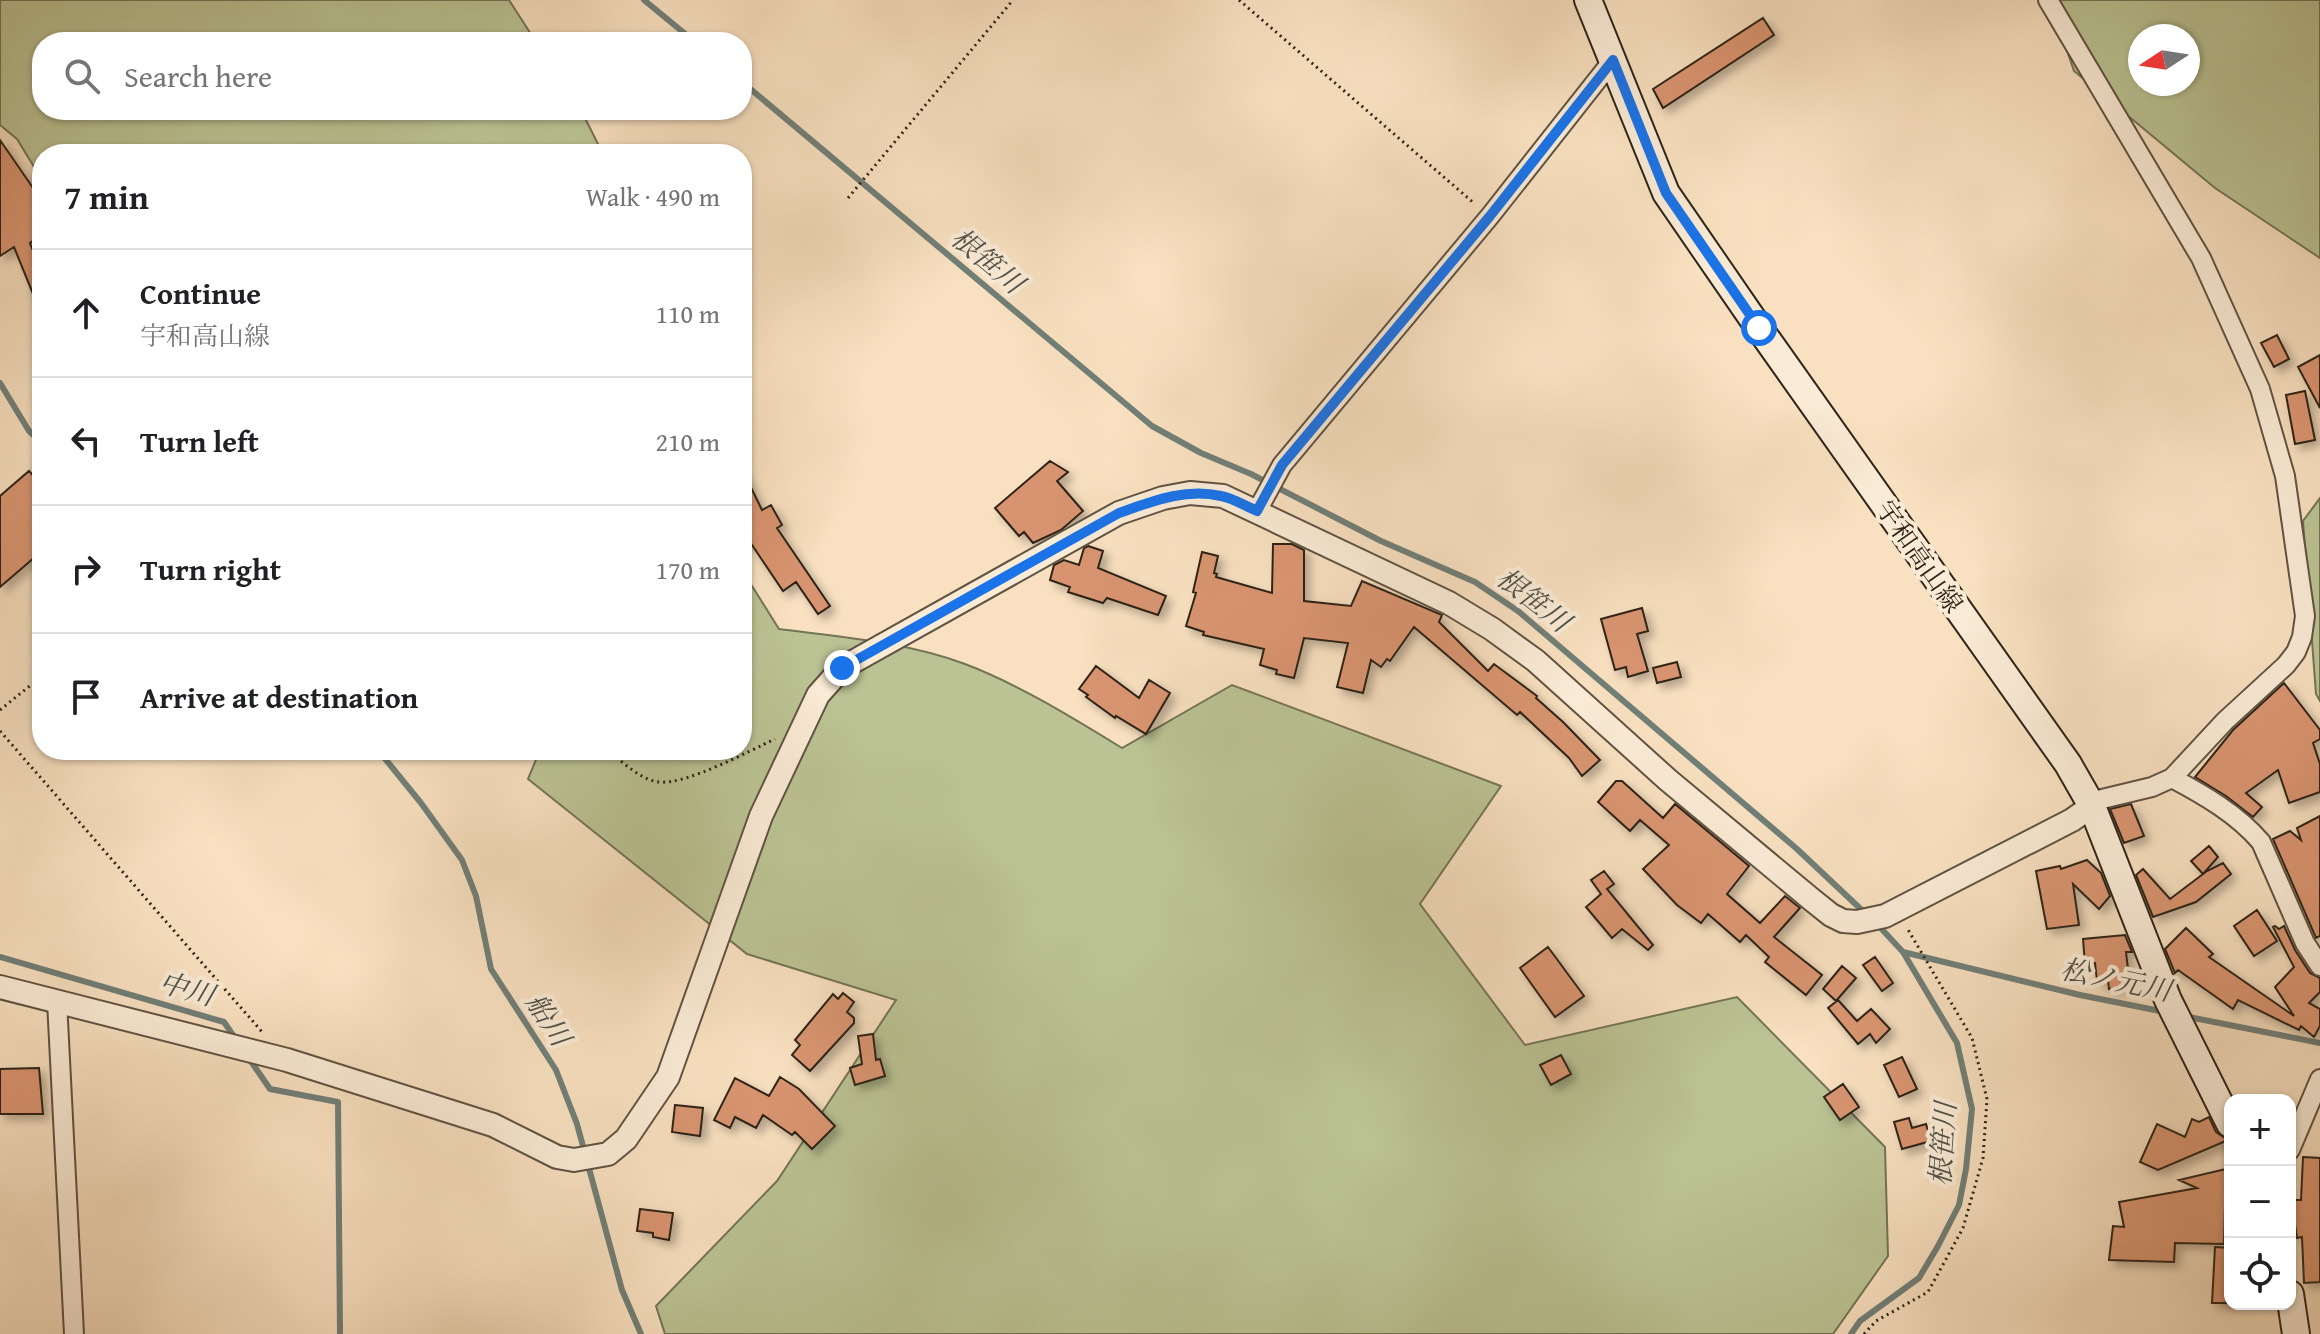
<!DOCTYPE html>
<html lang="en">
<head>
<meta charset="utf-8">
<style>
	:root { --surface:#fff; --page:#f2f2f2; --text:#202124; --muted:#757577; --line:#e0e0e0 }
	body { margin:0; font-family:"Gentium Book Plus","Noto Serif JP",serif; background:var(--page); color:var(--text) }
	.controls { position:absolute; right:24px; bottom:24px; display:grid; overflow:hidden; border-radius:16px; box-shadow:0 2px 6px #0004 }
	.controls button { width:72px; height:72px; display:grid; place-items:center; padding:0; border:0; border-bottom:2px solid var(--line); background:var(--surface); color:var(--text); font:40px sans-serif }
	.compass { position:absolute; left:2128px; top:24px; width:72px; height:72px; border-radius:50%; background:var(--surface); box-shadow:0 2px 6px #0004; rotate:258deg }
	.stop { position:absolute; width:24px; height:24px; margin:-18px; border:6px solid #1a73e8; border-radius:50%; background:#fff }
	.stop.end { background:#1a73e8; border-color:#fff; box-shadow:0 2px 8px #0008 }
	.list { margin:0; padding:0; list-style:none }
	h2 { display:flex; justify-content:space-between; align-items:center; height:104px; margin:0; padding:0 32px; font-size:34px }
	h2 small { font-size:26px; font-weight:400; color:var(--muted) }
	.list li { display:grid; grid-template-columns:52px 1fr auto; gap:24px; align-items:center; box-sizing:border-box; height:128px; padding:0 32px; border-top:2px solid var(--line) }
	.list b { display:block; font-size:30px; white-space:nowrap }
	.list p { margin:0; font-size:26px; white-space:nowrap; color:var(--muted) }
	.list em { font-size:26px; font-style:normal; color:var(--muted) }
	.icon { flex:none; width:44px; height:44px; fill:none; stroke:currentColor; stroke-width:2; stroke-linecap:round; stroke-linejoin:round }
	.map { position:relative; flex:none; width:2320px; height:1334px; overflow:hidden }
	.search { position:absolute; background:var(--surface); box-shadow:0 2px 6px #0004; left:32px; top:32px; width:720px; height:88px; display:flex; align-items:center; gap:20px; box-sizing:border-box; padding:0 28px; border-radius:32px; color:var(--muted); font-size:30px }
	.panel { position:absolute; background:var(--surface); box-shadow:0 2px 6px #0004; left:32px; top:144px; width:720px; height:616px; border-radius:32px }
	.map>svg:first-child { display:block }
	.green { fill:#bbc394; stroke:#747456; stroke-width:2; fill-rule:evenodd }
	.lines { fill:none; stroke-linecap:round; stroke-linejoin:round }
	.stream { stroke:#717f78; stroke-width:6 }
	.building { fill:#d8946f; stroke:#2e2418; stroke-width:2; filter:url(#shadow) }
	.minor-casing { stroke:#605342; stroke-width:22 }
	.tertiary-casing { stroke:#605342; stroke-width:26 }
	.secondary-casing { stroke:#2e2418; stroke-width:30 }
	.path { stroke:#2e2418; stroke-width:3; stroke-dasharray:2 4; stroke-linecap:butt }
	.minor { stroke:#faebd6; stroke-width:18 }
	.tertiary { stroke:#faebd6; stroke-width:22 }
	.secondary { stroke:#faebd6; stroke-width:26 }
	.route { stroke:#1a73e8; stroke-width:10 }
	.labels { text-anchor:middle; dominant-baseline:central; stroke-width:8; stroke-linejoin:round; paint-order:stroke }
	.street-label { font-size:26px; fill:#2e2418; stroke:#faebd6 }
	.water-label { font-size:28px; font-style:italic; fill:#505248; stroke:#faebd6 }
</style>
</head>
<body>
<div class="map">
<svg width="2320" height="1334" viewBox="0 0 2320 1334">
	<defs>
		<filter id="shadow"><feDropShadow dx="5.5" dy="5.5" stdDeviation="4" flood-color="#0004"/></filter>
	</defs>
	<rect width="100%" height="100%" fill="#f8e0c0"/>
	<filter id="stains"><feTurbulence type="fractalNoise" baseFrequency=".0025" numOctaves="4"/><feColorMatrix values="0 0 0 0 .2 0 0 0 0 .09 0 0 0 0 .02 0 0 0 .5 -.17"/></filter>
	<radialGradient id="worn" r=".72"><stop offset=".6" stop-color="#630" stop-opacity="0"/><stop offset="1" stop-color="#630" stop-opacity=".3"/></radialGradient>
	<path class="green" d="M0,0H509L536,42H42V110H581L603,154H42V180L17,139L0,125Z
		M2058,0H2320V258L2215,188L2074,71L2052,7ZM2140,36H2188V84H2140Z
		M2320,498V701L2316,694L2303,521Z
		M742,570L779,629C841,637 906,642 965,664C1018,684 1073,718 1122,748L1232,685L1501,786L1420,904L1525,1045L1737,997L1885,1147L1888,1256L1833,1334H665L656,1306L777,1181L896,1000L747,954L528,779L540,750H742Z"/>
	<g class="lines">
		<path class="stream" d="M644,0L695,42
			M742,82L1152,426L1201,453L1251,474L1381,541L1475,582L1518,611L1797,849L1866,914
			M0,383L29,431L42,443
			M378,750L421,803L462,860L476,896L491,969L556,1070L577,1124L622,1290L641,1334
			M1903,952L2080,995L2165,1012
			M0,957L224,1022L237,1041
			M2184,1016L2320,1043
			M248,1057L270,1089L338,1102L340,1334
			M1851,1334L1860,1321L1919,1278L1938,1246L1959,1205L1966,1169L1972,1109L1957,1043L1903,952L1877,924"/>
	</g>
	<path class="building" d="M1763,18L1774,35L1663,108L1653,89Z
		M0,140L42,201V234L30,243L42,274V316L14,247L0,256Z
		M2277,335L2289,359L2274,367L2261,343Z
		M2320,355V408L2298,367Z
		M2305,391L2315,440L2295,444L2286,395Z
		M1050,461L1068,472L1057,481L1083,511L1061,530L1033,543L1024,532L1019,536L995,508Z
		M742,469L762,510L771,505L782,525L777,528L830,606L818,614L796,582L783,591L750,542L742,546Z
		M29,471L42,485V551L0,587V496Z
		M1273,544H1292L1304,550V601L1351,606L1362,581L1442,615L1439,622L1488,671L1494,664L1537,696L1536,698L1563,722L1600,760L1582,776L1569,758L1520,712L1517,715L1414,627L1390,661L1387,659L1381,667L1371,660L1363,693L1337,687L1348,643L1304,638L1294,678L1276,674L1277,670L1260,665L1264,649L1203,635L1204,632L1186,626L1196,593L1193,592L1202,552L1218,556L1214,573L1217,574L1216,577L1272,593Z
		M1088,546L1103,551L1098,568L1166,596L1158,615L1107,598L1103,603L1068,592L1070,587L1050,580L1054,565L1064,560L1079,565L1084,548Z
		M1642,608L1648,631L1637,634L1648,671L1628,677L1626,667L1615,670L1601,619Z
		M1677,662L1681,677L1657,683L1653,668Z
		M1096,666L1139,698L1149,680L1170,693L1146,734L1116,716L1115,718L1086,697L1088,695L1079,689Z
		M2284,683L2320,730V739L2313,743L2320,764V792L2289,803L2278,770L2246,793L2262,807L2253,817L2226,796L2195,777L2233,730Z
		M1616,781H1622L1663,818L1675,804L1749,866L1727,894L1760,923L1785,896L1800,908L1774,937L1822,975L1806,995L1765,962L1769,957L1746,935L1740,942L1708,914L1701,923L1677,905L1643,869L1669,845L1640,820L1630,831L1598,802Z
		M2131,804L2144,836L2124,843L2110,809Z
		M2320,816V936L2316,938L2273,839L2290,831L2301,840L2297,828Z
		M2209,846L2218,857L2203,874L2191,861Z
		M2087,860L2101,873L2110,896L2099,909L2073,884L2079,925L2047,929L2036,871L2060,866L2061,869Z
		M2223,863L2231,874L2196,902L2153,917L2136,875L2143,869L2170,899L2207,871Z
		M1604,871L1614,884L1607,889L1653,945L1648,950L1622,929L1612,938L1586,907L1601,894L1591,880Z
		M2257,910L2277,941L2254,956L2234,926Z
		M2275,926L2279,929L2284,926L2295,950L2310,973L2320,978V992L2309,1003L2320,1009V1026L2314,1037L2301,1026L2299,1030L2238,1000L2233,1009L2178,970L2175,973L2165,949L2186,928L2213,954L2209,957L2294,1016L2275,987L2294,967L2273,927Z
		M2125,935L2132,952H2126L2130,986L2109,989L2108,980L2097,981L2095,963L2085,964L2083,939Z
		M1548,947L1584,996L1555,1017L1520,968Z
		M1875,957L1893,983L1882,991L1863,965Z
		M1842,966L1856,978L1836,1001L1823,989Z
		M843,993L854,1002L847,1012L854,1018V1023L810,1071L792,1055L800,1045L795,1040L833,994L838,999Z
		M1838,1000L1857,1021L1871,1009L1890,1029L1876,1043L1870,1034L1858,1044L1828,1008Z
		M873,1034L876,1060L880,1059L885,1076L855,1085L850,1068L862,1064L858,1036Z
		M1561,1055L1571,1074L1551,1085L1540,1065Z
		M1902,1057L1917,1089L1899,1097L1884,1065Z
		M39,1068L43,1114H0V1069Z
		M780,1077L799,1089L835,1126L812,1149L795,1132L792,1135L763,1115L756,1128L735,1117L730,1128L714,1120L735,1078L769,1096Z
		M1843,1084L1859,1107L1840,1120L1824,1097Z
		M675,1105L703,1108L700,1136L672,1132Z
		M2209,1117L2216,1132L2228,1140L2158,1170L2140,1162L2157,1124L2185,1137L2192,1119L2199,1122Z
		M1909,1118L1912,1128L1926,1124L1931,1141L1902,1149L1894,1122Z
		M2303,1157L2320,1158V1282L2304,1283L2302,1237L2297,1238L2294,1218L2293,1200H2301Z
		M2230,1168V1206H2225L2224,1244L2175,1243L2174,1262L2109,1260L2113,1226L2124,1227L2119,1202L2197,1188L2179,1180Z
		M640,1209L673,1213L669,1240L653,1237V1233L637,1231Z
		M2215,1247L2230,1248L2228,1303H2212Z"/>
	<g class="lines">
		<g class="minor-casing">
			<path id="minor" d="M2048,0L2201,258L2260,389L2285,476L2305,616L2302,637L2296,652L2286,665L2225,721L2172,778L2152,787L2102,799L2092,806
				M1257,511L1282,465L1490,216L1613,60
				M2172,778C2204,795 2237,814 2261,842L2305,943L2320,966
				M57,1001L74,1334
				M2290,1150L2320,1079"/>
		</g>
		<g class="tertiary-casing">
			<path id="tertiary" d="M0,987L287,1060L493,1125L557,1157L574,1160L608,1154L626,1139L668,1077L761,816L818,695L842,668L1119,513L1163,498L1190,493L1223,496L1449,603L1492,629L1536,661L1668,780L1811,899L1831,915L1843,921L1857,922L1885,916L2072,820L2092,806"/>
		</g>
		<g class="secondary-casing">
			<path id="secondary" d="M1588,0L1666,193L1759,328L2068,764L2092,806L2168,1000L2230,1124
				M2290,1294L2296,1334"/>
		</g>
		<path class="path" d="M1239,0L1475,204
			M848,198L1013,0
			M0,710L42,676
			M0,731L263,1033
			M607,750C622,761 640,780 659,782C686,785 749,751 775,739
			M1864,1334L1876,1321L1928,1292L1963,1228L1983,1158L1987,1099L1972,1038L1907,928"/>
		<use href="#minor" class="minor"/>
		<use href="#tertiary" class="tertiary"/>
		<use href="#secondary" class="secondary"/>
	</g>
	<g class="lines">
		<path class="route" d="M842,668L1119,513C1153,501 1185,488 1221,496C1233,498 1245,506 1257,511L1282,465L1490,216L1613,60L1666,193L1759,328"/>
	</g>
	<g class="labels">
		<g class="street-label">
			<text transform="translate(1920 556) rotate(55)">宇和高山線</text>
		</g>
		<g class="water-label">
			<text transform="translate(988 260) rotate(40)">根笹川</text>
			<text transform="translate(1534 599) rotate(38)">根笹川</text>
			<text transform="translate(2116 979) rotate(12)">松ノ元川</text>
			<text transform="translate(187 988) rotate(16)">中川</text>
			<text transform="translate(549 1019) rotate(57)">船川</text>
			<text transform="translate(1942 1144) rotate(-86)">根笹川</text>
		</g>
	</g>
	<rect width="100%" height="100%" filter="url(#stains)"/>
	<rect width="100%" height="100%" fill="url(#worn)"/>
</svg>
<div class="controls">
<button>+</button>
<button>−</button>
<button><svg class="icon" aria-label="locate" viewBox="0 0 24 24"><circle cx="12" cy="12" r="6"/><path d="M12 2v4M12 18v4M2 12h4M18 12h4"/></svg></button>
</div>
<svg class="compass" viewBox="-18 -18 36 36"><path d="M0-13l5 13h-10z" fill="#e53935"/><path d="M0 13l5-13h-10z" fill="#757577"/></svg>
<div class="stop" style="left:1759px;top:328px"></div>
<div class="stop end" style="left:842px;top:668px"></div>
<div class="search"><svg class="icon" aria-label="search" viewBox="0 0 24 24"><circle cx="10" cy="10" r="6"/><path d="M15 15l6 6"/></svg>Search here</div>
<section class="panel">
<h2>7 min<small>Walk · 490 m</small></h2>
<ul class="list">
<li><svg class="icon" aria-label="ahead" viewBox="0 0 24 24"><path d="M12 20V5M6 11l6-6 6 6"/></svg><div><b>Continue</b><p>宇和高山線</p></div><em>110 m</em></li>
<li><svg class="icon" aria-label="left" viewBox="0 0 24 24"><path d="M17 20v-9H6M10 6l-5 5 5 5"/></svg><div><b>Turn left</b></div><em>210 m</em></li>
<li><svg class="icon" aria-label="right" viewBox="0 0 24 24"><path d="M7 20v-9h11M14 6l5 5-5 5"/></svg><div><b>Turn right</b></div><em>170 m</em></li>
<li><svg class="icon" aria-label="arrive" viewBox="0 0 24 24"><path d="M6 21V4h12l-3 4 3 4H6"/></svg><div><b>Arrive at destination</b></div></li>
</ul>
</section>
</div>
</body>
</html>
